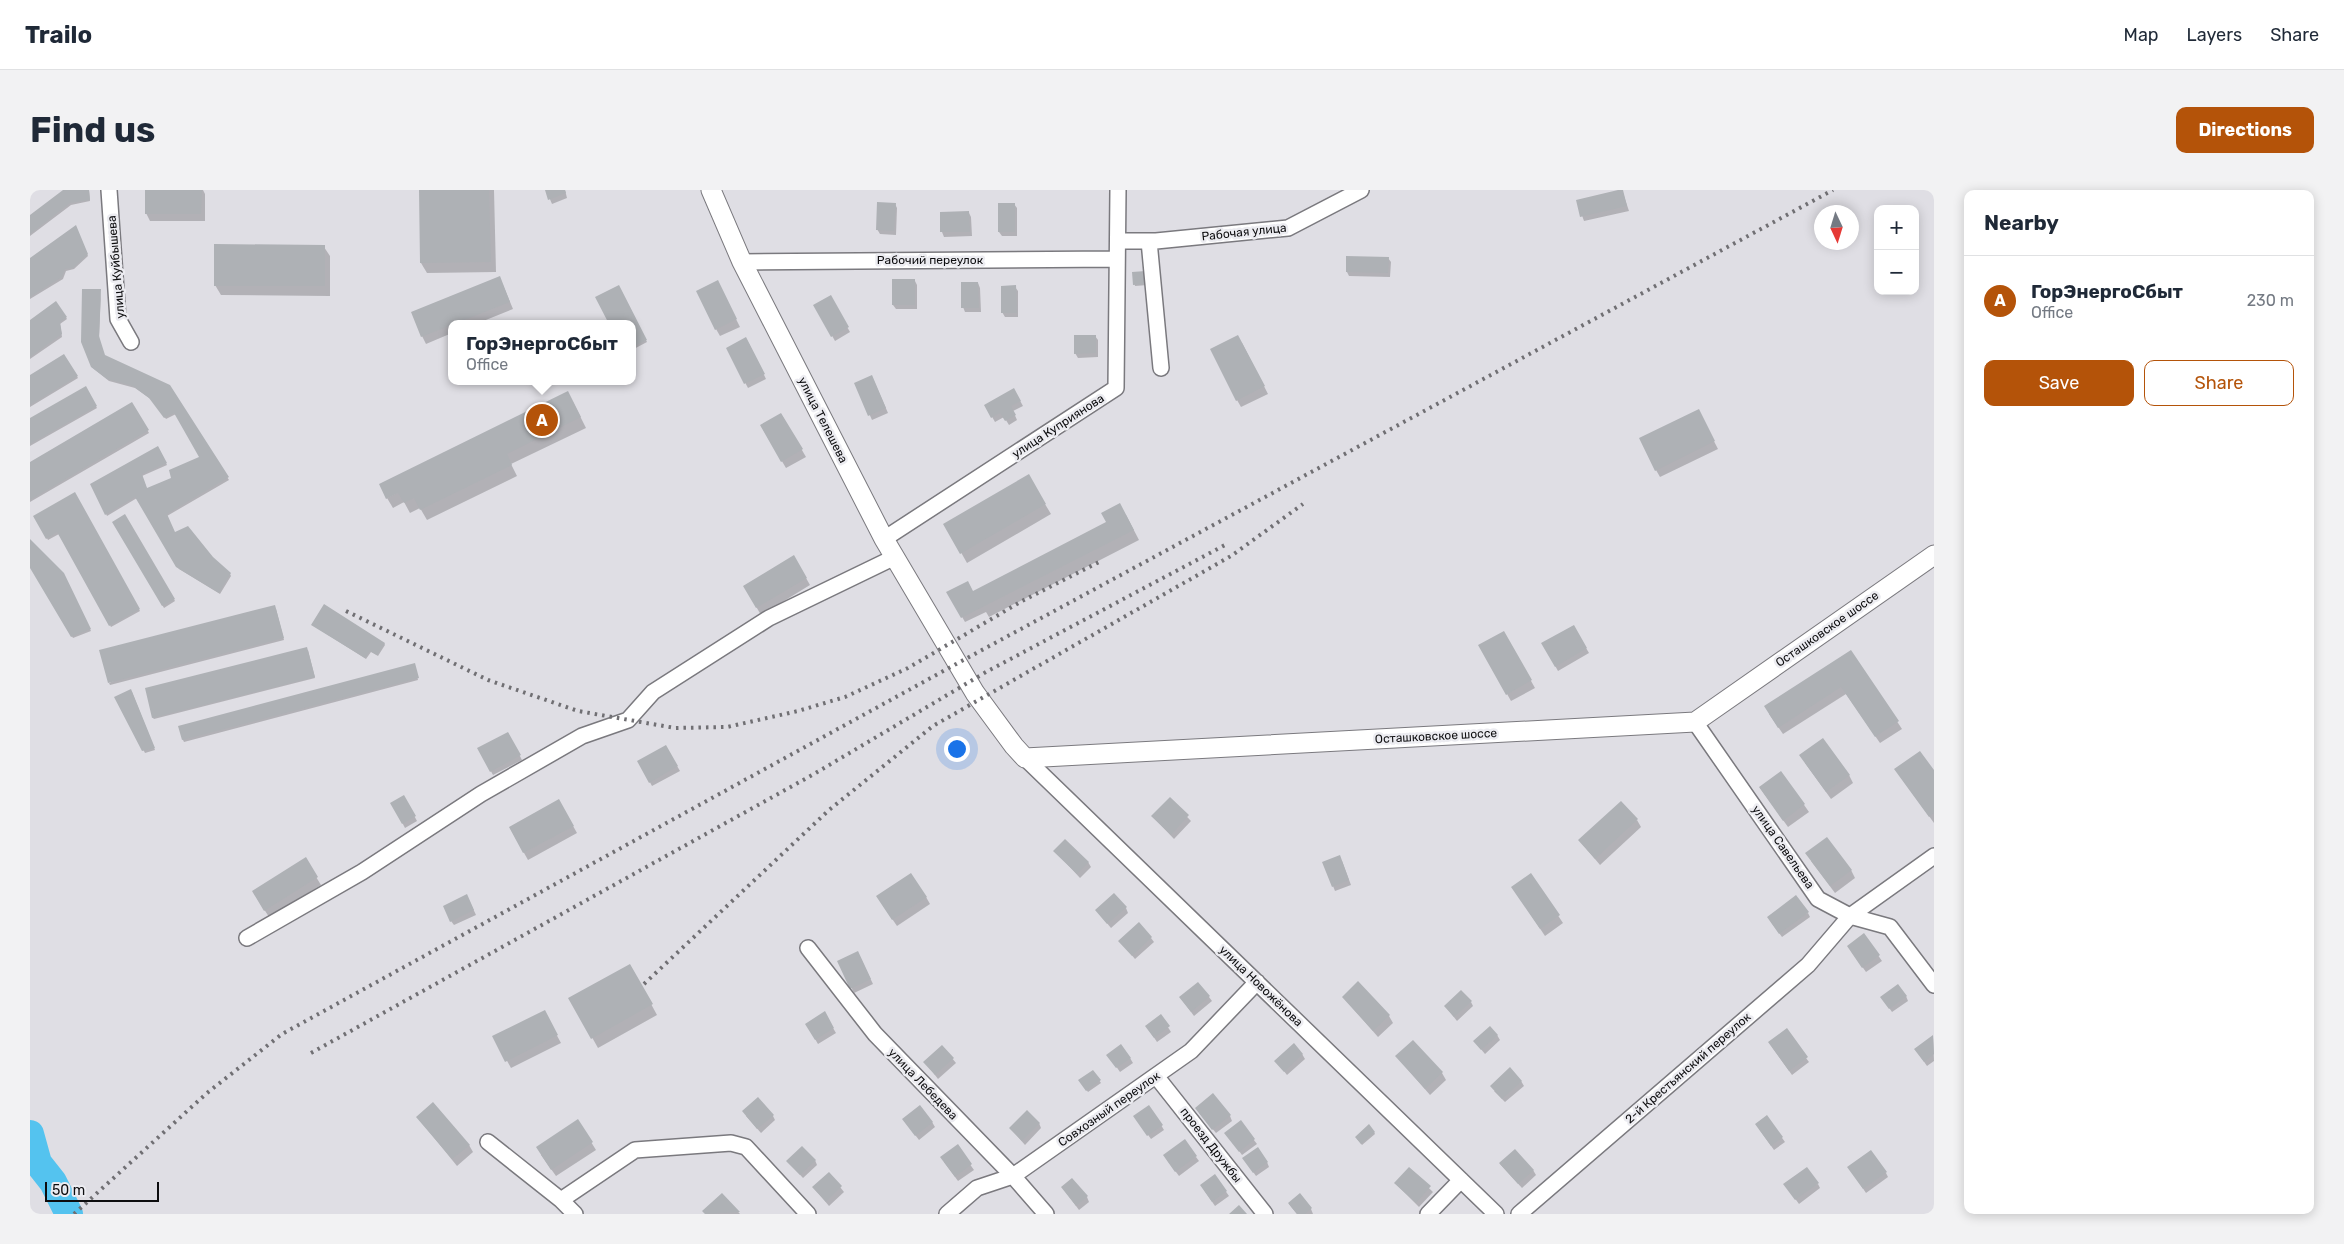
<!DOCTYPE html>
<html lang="en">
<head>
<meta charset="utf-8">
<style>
	:root { --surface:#fff; --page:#f2f2f3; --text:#1f2937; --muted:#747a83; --line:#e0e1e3; --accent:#b45309 }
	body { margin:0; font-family:Rubik,sans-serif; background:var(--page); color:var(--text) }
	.controls { position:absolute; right:15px; top:15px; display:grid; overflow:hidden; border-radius:10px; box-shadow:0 2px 12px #0003 }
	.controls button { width:45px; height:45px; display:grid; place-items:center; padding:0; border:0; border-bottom:1px solid var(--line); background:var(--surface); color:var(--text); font:25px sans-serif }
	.compass { position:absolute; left:1784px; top:15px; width:45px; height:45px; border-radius:50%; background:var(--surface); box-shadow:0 2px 12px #0003; rotate:176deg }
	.scale { position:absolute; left:15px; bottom:12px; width:114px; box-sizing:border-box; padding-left:5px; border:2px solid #0d0d0f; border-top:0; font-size:14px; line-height:18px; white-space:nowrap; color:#0d0d0f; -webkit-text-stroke:4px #ececf1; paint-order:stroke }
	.you { position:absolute; left:926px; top:558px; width:18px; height:18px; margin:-12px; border:4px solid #fff; border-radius:50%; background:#1a73e8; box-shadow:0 0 0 8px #1a73e833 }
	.badge { display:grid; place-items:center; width:32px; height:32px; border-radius:50%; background:var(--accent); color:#fff; font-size:16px; font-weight:700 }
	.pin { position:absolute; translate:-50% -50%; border:2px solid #fff; box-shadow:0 1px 5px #0006 }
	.popup { position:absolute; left:418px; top:130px; width:188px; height:65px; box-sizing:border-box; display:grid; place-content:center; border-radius:10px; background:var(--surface); filter:drop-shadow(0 1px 4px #0005); font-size:16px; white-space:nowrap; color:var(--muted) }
	.popup b { font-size:19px; color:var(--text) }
	.popup::after { content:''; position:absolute; left:50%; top:100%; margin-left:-10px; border:10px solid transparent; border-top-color:var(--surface) }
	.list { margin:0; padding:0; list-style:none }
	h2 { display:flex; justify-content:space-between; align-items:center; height:65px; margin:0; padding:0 20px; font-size:21px }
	h2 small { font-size:16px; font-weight:400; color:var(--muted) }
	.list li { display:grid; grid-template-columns:32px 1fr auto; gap:15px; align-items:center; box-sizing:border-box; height:90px; padding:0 20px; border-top:1px solid var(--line) }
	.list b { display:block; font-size:19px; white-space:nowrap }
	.list p { margin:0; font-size:16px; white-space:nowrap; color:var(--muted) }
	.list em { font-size:16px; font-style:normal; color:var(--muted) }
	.actions { display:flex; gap:10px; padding:15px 20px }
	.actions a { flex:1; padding:11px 0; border:1px solid var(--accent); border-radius:10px; text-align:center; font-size:18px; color:var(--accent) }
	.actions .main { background:var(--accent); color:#fff }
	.map { position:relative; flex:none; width:1904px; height:1024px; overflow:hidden; border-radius:10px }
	header { display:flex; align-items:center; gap:30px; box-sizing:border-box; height:70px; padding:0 25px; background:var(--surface); border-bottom:1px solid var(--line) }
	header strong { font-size:24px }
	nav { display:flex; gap:28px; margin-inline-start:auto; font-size:18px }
	.intro { display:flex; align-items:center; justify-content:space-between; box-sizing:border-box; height:120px; padding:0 30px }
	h1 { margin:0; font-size:35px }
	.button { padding:12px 22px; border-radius:10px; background:var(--accent); color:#fff; font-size:18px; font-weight:700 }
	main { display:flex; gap:30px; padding:0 30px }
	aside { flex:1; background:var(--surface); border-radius:10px; box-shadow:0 2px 12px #0003 }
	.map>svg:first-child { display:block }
	.shadow { fill:#0003 }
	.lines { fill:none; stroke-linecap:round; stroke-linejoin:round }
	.river { stroke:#54c3ef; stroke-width:28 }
	.building { fill:#aeb1b5 }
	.minor-casing { stroke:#7a797e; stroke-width:18 }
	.tertiary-casing { stroke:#7a797e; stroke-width:21 }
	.minor { stroke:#fff; stroke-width:15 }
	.tertiary { stroke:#fff; stroke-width:19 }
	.rail { stroke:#706f73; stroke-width:4; stroke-dasharray:2.5 5; stroke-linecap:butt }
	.labels { text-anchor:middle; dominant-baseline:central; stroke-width:5; stroke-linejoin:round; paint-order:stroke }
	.street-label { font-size:12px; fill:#0d0d0f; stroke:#ececf1 }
</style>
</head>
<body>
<header>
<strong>Trailo</strong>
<nav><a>Map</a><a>Layers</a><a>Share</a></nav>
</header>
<div class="intro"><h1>Find us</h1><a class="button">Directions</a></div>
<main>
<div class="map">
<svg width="1904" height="1024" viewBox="0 0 1904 1024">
	<rect width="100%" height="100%" fill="#dfdee4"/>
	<path class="shadow" d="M35,0H59L60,11L41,15L0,46V26Z
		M116,0H173L175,4V31H120L116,23Z
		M390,0H464L466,82L397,83L391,73Z
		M516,0H535L537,8L522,14Z
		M1592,0L1599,21L1554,31L1547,11Z
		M865,14L867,18L866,45L850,44L847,39Z
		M984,14L987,18V46H972L969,42Z
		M912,23H939L941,27L942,46L914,47L912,42Z
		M46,37L58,66L44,79L36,81L33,89L0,109V69Z
		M294,57L300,66V106L191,105L185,95Z
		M1358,68L1361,72L1360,87L1319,86L1317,82Z
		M1103,83L1118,95L1105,96Z
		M885,91L887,95V119H866L863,115Z
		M948,93L950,98L951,122H935L933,117Z
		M473,95L483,119L446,134H422V143L396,154L392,146Z
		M589,97L617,152L602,160V134Z
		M985,97L988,101V127H975L972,122Z
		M691,99L710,137L690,146L686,139Z
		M71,101L69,149L74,167L139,196L199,290L137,326L145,344L182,368L200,384L201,386L190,404L149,379L107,308L77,326L62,294L128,257L137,275L112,286L117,299L143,289L171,267L146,224L136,229L122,210L105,198L79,191L64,179L62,177Z
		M800,107L820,142L805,151L785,115Z
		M26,113L37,129L30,134L32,147L0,169V131Z
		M1065,146L1068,150V167L1048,168L1045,163Z
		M1212,153L1238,204L1211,217L1207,210Z
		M719,154L736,189L718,198L697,158Z
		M34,166L48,188L0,217V187Z
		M844,191L858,223L842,230L826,194Z
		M55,198L67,218L0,256V230Z
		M984,200L993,216L983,221L987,230L979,235L974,227L965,232L956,216Z
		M543,212L556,238L481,274L487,286L397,330L390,318L380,323L374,312L363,318L357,308Z
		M102,214L119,243L0,312V274Z
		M751,224L776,267L756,278L731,236Z
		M1672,228L1688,259L1630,287L1626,280Z
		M998,286L1021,324L937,373L915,334Z
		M45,304L110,421L81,437L29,344L18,350L5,326Z
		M1096,325L1109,350L959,427L956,422L935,432L918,402H943Z
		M95,326L145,411L134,418L84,332Z
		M0,351L33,384L61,441L43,448L0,376Z
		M764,367L780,395L731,425L714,396Z
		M246,419L254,450L80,495L79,493Z
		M284,436L354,453L355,455L348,466L341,462L336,469Z
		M1543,436L1559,463L1528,481L1513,454Z
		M1474,443L1505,498L1481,511L1450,456Z
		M278,460L285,488L124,529L123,528L116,499Z
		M1821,462L1872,539L1850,553L1816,504L1753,544L1739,524Z
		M384,475L388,490L154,552L153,550L150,537Z
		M102,502L125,560L115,563L86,508Z
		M478,543L492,570L463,585L449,559Z
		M636,557L650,581L622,596L609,572Z
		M1775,573L1819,585L1823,593L1801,609Z
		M1751,582L1779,622L1758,637L1730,598Z
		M1904,583V633L1870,586Z
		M374,607L387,631L375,638L362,613Z
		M1140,609L1161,631L1144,649L1122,626Z
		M529,611L547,643L498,670L480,638Z
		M1607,630L1611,637L1570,675L1549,650Z
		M1025,661L1058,672L1061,677L1050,688Z
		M275,669L291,695L239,727L223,702Z
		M1312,671L1321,695L1305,701L1303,696Z
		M1781,671L1821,680L1825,688L1805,703Z
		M1501,685L1533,733L1515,746L1487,704Z
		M896,707L900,714L867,736L852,714Z
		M439,710L446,725L424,735L421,731Z
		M1096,718L1098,723L1081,738L1066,720Z
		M1778,723L1780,727L1752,747L1741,732Z
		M1834,745L1852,771L1836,782L1821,761Z
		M1121,748L1124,752L1105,769L1090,751Z
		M830,767L843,794L824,803L809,772Z
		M600,775L627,825L568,858L540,808Z
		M1876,806L1878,811L1862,822L1855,812Z
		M1150,807H1179L1182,811L1164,826Z
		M1313,807L1359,826L1363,833L1348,847Z
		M1441,812L1443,816L1427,831L1415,816Z
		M794,823L806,843L788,854L776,834Z
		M1131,826L1141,842L1127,852L1119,840Z
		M518,829L531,853L481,878L464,847Z
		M1467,845L1470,850L1455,864L1445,852Z
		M1903,847L1904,871L1897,876L1888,863Z
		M912,856L926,873L908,889L895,872Z
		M1742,857L1776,868L1779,872L1762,885Z
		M1272,864L1275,869L1257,885L1246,871Z
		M1367,867L1412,883L1416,890L1400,905Z
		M1100,868L1103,873L1090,882L1081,869Z
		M1063,881L1071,893L1058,902L1050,891Z
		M1491,891L1494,896L1475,912L1464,901Z
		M1169,923L1200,926L1202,931L1186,943Z
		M716,926H743L745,930L731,943Z
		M1737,927L1755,952L1744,960L1729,939Z
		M388,928L439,955L443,962L427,976Z
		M873,929L902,932L905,937L889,950Z
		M548,931L566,960L526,986L511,965Z
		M1108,931L1131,935L1134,940L1121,949Z
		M1210,932L1227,954L1212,965L1199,947Z
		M1009,933L1011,938L995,955L981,939Z
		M1344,942L1345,944L1332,955L1327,949Z
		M927,956L944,980L928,991L914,972Z
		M1166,967L1169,971L1149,986L1137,970Z
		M785,970L787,975L773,988L761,975Z
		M1237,972L1239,977L1226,986L1217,973Z
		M1470,974L1503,980L1506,985L1492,998Z
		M1379,979L1403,1002L1389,1017L1366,994Z
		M1822,982L1856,983L1858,987L1836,1003Z
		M799,983L814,1002L799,1016L783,997Z
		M1185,986L1199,1006L1185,1016L1174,1000Z
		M1788,994L1790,998L1769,1014L1758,999Z
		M1032,997L1057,1007L1059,1012L1049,1020Z
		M692,1004L710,1024H676L674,1021Z
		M1269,1005L1281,1019L1283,1024H1267L1262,1018L1259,1014Z"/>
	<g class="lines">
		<path class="river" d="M0,944L8,973L23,992L39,1024"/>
	</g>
	<path class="building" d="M33,0H59L60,10L40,13L0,44V25Z
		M115,0H172L171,24H115Z
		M389,0H459L461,72L390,73Z
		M515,0H535L536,3L518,10Z
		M1588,0H1593L1597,16L1550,27L1546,10Z
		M847,12L866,13L864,41L846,40Z
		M968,13H985V42H968Z
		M939,21L940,42H910V22Z
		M46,35L58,64L43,78L35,79L32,87L0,107V68Z
		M184,54L295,55V96H184Z
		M1316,66L1359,67L1358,83L1316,82Z
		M1116,81L1117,94L1103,95L1102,82Z
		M470,86L480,112L391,147L381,122Z
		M862,89H885V115H862Z
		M688,90L707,129L685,140L666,101Z
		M931,92H948L949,118H931Z
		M589,95L617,150L602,157V134H579L565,107Z
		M986,95L987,123H971V96Z
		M52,99H71L69,146L75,165L140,195L199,287L137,324L145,342L158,336L183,367L201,383L189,403L146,377L105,307L75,325L60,294L128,256L137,273L112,284L117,298L141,288L139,280L169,267L144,223L134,228L119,208L103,196L77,189L61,177L51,152Z
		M801,105L819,137L801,147L783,115Z
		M26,111L37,127L30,132L32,144L0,167V130Z
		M1044,145H1066V163L1044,164Z
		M1208,145L1235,196L1206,211L1180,159Z
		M716,147L735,184L714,194L696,158Z
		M34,164L48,186L0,215V185Z
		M842,185L856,218L838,226L824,193Z
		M56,196L67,216L0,254V228Z
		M984,198L991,211L981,216L986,225L975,231L970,223L961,228L954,215Z
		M538,201L551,227L477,264L482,275L390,320L384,308L374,313L368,303L356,309L349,294Z
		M102,212L119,240L0,310V272Z
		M1669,219L1685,251L1625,281L1609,248Z
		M751,223L773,259L751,272L730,235Z
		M999,284L1016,314L930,364L913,334Z
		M45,302L110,419L79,436L27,342L16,349L3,326Z
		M1090,313L1104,340L931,428L916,402L938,391L943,401L1076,332L1071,323Z
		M95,324L145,409L132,416L82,332Z
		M0,349L34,383L61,439L41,447L0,378Z
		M764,365L777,388L726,418L713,396Z
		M294,414L355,453L347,465L340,461L335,468L281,435Z
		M245,415L254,448L78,493L69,460Z
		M1544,435L1557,458L1525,477L1511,453Z
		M1474,441L1502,490L1476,505L1448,455Z
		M277,457L285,487L122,528L115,498Z
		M1821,460L1869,531L1845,547L1811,497L1748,538L1734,516Z
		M385,473L389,488L152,550L148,536Z
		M101,499L125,558L112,561L84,507Z
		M478,542L491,565L460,582L447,558Z
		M1793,548L1820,585L1796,602L1769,565Z
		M636,555L648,576L619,593L607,571Z
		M1890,561L1904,580V623L1899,627L1864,579Z
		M1751,581L1775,614L1753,631L1729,597Z
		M374,605L386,626L372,634L360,613Z
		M1140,607L1159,625L1141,645L1121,626Z
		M529,609L544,636L493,663L479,637Z
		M1591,611L1608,629L1565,669L1548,650Z
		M1797,647L1822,680L1800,696L1775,663Z
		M1035,649L1059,672L1047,684L1023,661Z
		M1310,665L1319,690L1302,697L1292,672Z
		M276,667L288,687L234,721L222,701Z
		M881,683L897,707L862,730L846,706Z
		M1501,683L1530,725L1510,739L1481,697Z
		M1084,703L1097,717L1077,734L1065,720Z
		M437,704L444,720L420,732L413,716Z
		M1766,705L1779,722L1749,744L1737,727Z
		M1109,732L1122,747L1102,766L1088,751Z
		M1834,743L1850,765L1832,778L1817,756Z
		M828,761L841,789L820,799L807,771Z
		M600,774L623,814L561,849L538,808Z
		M1328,791L1360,825L1343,841L1312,807Z
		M1168,792L1180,806L1161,822L1149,807Z
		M1868,794L1877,806L1859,819L1850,807Z
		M1431,800L1442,811L1424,827L1414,816Z
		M515,820L528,845L475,872L462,846Z
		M795,821L804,838L785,850L775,834Z
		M1131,824L1140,836L1124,848L1115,836Z
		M1460,836L1468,845L1451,860L1443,851Z
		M1757,838L1778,867L1759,881L1738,852Z
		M1903,845L1904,864L1894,872L1884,859Z
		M1383,850L1413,882L1395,899L1365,866Z
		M1264,853L1273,864L1254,882L1244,871Z
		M1091,854L1101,868L1086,878L1076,865Z
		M912,855L924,868L905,885L893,872Z
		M1480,877L1492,891L1472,909L1460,896Z
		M1063,880L1071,890L1056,901L1048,890Z
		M1183,903L1201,925L1182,940L1165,918Z
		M728,907L744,925L727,939L712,921Z
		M403,912L440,955L422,969L386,927Z
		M890,915L903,932L885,946L872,929Z
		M1119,915L1133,935L1117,946L1103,926Z
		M997,920L1010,933L992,951L979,938Z
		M1737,925L1753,947L1741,956L1725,934Z
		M548,929L563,952L521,980L506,957Z
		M1211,930L1225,949L1209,962L1194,943Z
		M1339,934L1345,942L1331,954L1325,947Z
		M1155,949L1167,966L1145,982L1133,965Z
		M928,954L942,974L925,987L910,967Z
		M772,956L786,970L770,985L756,971Z
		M1228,957L1238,972L1223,983L1212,968Z
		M1485,959L1504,980L1488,994L1469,973Z
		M1841,960L1857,982L1833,999L1817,977Z
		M1379,977L1401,996L1386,1013L1364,993Z
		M1777,977L1789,993L1765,1010L1753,994Z
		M799,982L812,996L796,1012L782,997Z
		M1185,984L1197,1001L1182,1012L1170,995Z
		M1042,988L1058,1006L1046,1016L1031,997Z
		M692,1003L710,1022L675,1024L672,1021Z
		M1270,1003L1282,1018L1275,1024H1267L1258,1013Z
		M1209,1015L1217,1024H1199Z"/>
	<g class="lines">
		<g class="minor-casing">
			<path id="minor" d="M79,0L88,129L101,152
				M1088,51H1126L1258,38L1331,0
				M1119,51L1131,178
				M712,72L1087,69
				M854,349L1086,198L1088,0
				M1665,532L1788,709L1820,726L1860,737L1904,795
				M995,568L1466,1024
				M217,748L332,682L451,604L552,546L598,530L623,502L739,428L865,367
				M778,758L845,844L983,986L1016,1024
				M1126,886L1235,1024
				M458,952L531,1010L605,960L701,953L716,957L778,1024
				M531,1010L545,1024
				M917,1024L947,998L983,986L1161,861L1227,792
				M1398,1024L1431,990
				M1489,1024L1778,775L1820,726L1904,666"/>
		</g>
		<g class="tertiary-casing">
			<path id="tertiary" d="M681,0L712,72L854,349L945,503L984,556L995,568L1665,532L1904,365"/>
		</g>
		<use href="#minor" class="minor"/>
		<use href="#tertiary" class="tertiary"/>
		<path class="rail" d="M316,421L458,490L548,521L645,538L697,537L768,521L815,507L878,478L992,411L1071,371
			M614,794L799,620L903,536L1201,366L1273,314
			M281,863L784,584L956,482L1195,355
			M44,1024L177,903L252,844L928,473L1803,0"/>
	</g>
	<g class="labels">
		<g class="street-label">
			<text transform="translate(1214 42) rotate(-6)">Рабочая улица</text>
			<text x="900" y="70">Рабочий переулок</text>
			<text transform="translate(86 77) rotate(-95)">улица Куйбышева</text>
			<text transform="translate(793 230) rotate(63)">улица Телешева</text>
			<text transform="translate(1028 236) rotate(-33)">улица Куприянова</text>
			<text transform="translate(1797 439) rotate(-35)">Осташковское шоссе</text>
			<text transform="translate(1406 546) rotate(-3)">Осташковское шоссе</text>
			<text transform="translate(1753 657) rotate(55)">улица Савельева</text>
			<text transform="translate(1231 796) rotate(44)">улица Новожёнова</text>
			<text transform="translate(1658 878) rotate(-41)">2-й Крестьянский переулок</text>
			<text transform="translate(893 894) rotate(46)">улица Лебедева</text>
			<text transform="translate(1079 919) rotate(-35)">Совхозный переулок</text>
			<text transform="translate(1181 955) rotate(52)">проезд Дружбы</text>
		</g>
	</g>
</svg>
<div class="controls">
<button>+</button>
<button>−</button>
</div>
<svg class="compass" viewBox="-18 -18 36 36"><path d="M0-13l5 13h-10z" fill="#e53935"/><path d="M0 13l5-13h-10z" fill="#747a83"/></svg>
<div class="scale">50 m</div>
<div class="you"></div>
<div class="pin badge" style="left:512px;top:230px">A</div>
<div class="popup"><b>ГорЭнергоСбыт</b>Office</div>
</div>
<aside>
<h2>Nearby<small></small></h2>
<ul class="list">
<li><span class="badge">A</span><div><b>ГорЭнергоСбыт</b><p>Office</p></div><em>230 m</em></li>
</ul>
<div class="actions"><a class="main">Save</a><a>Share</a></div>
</aside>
</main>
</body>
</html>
